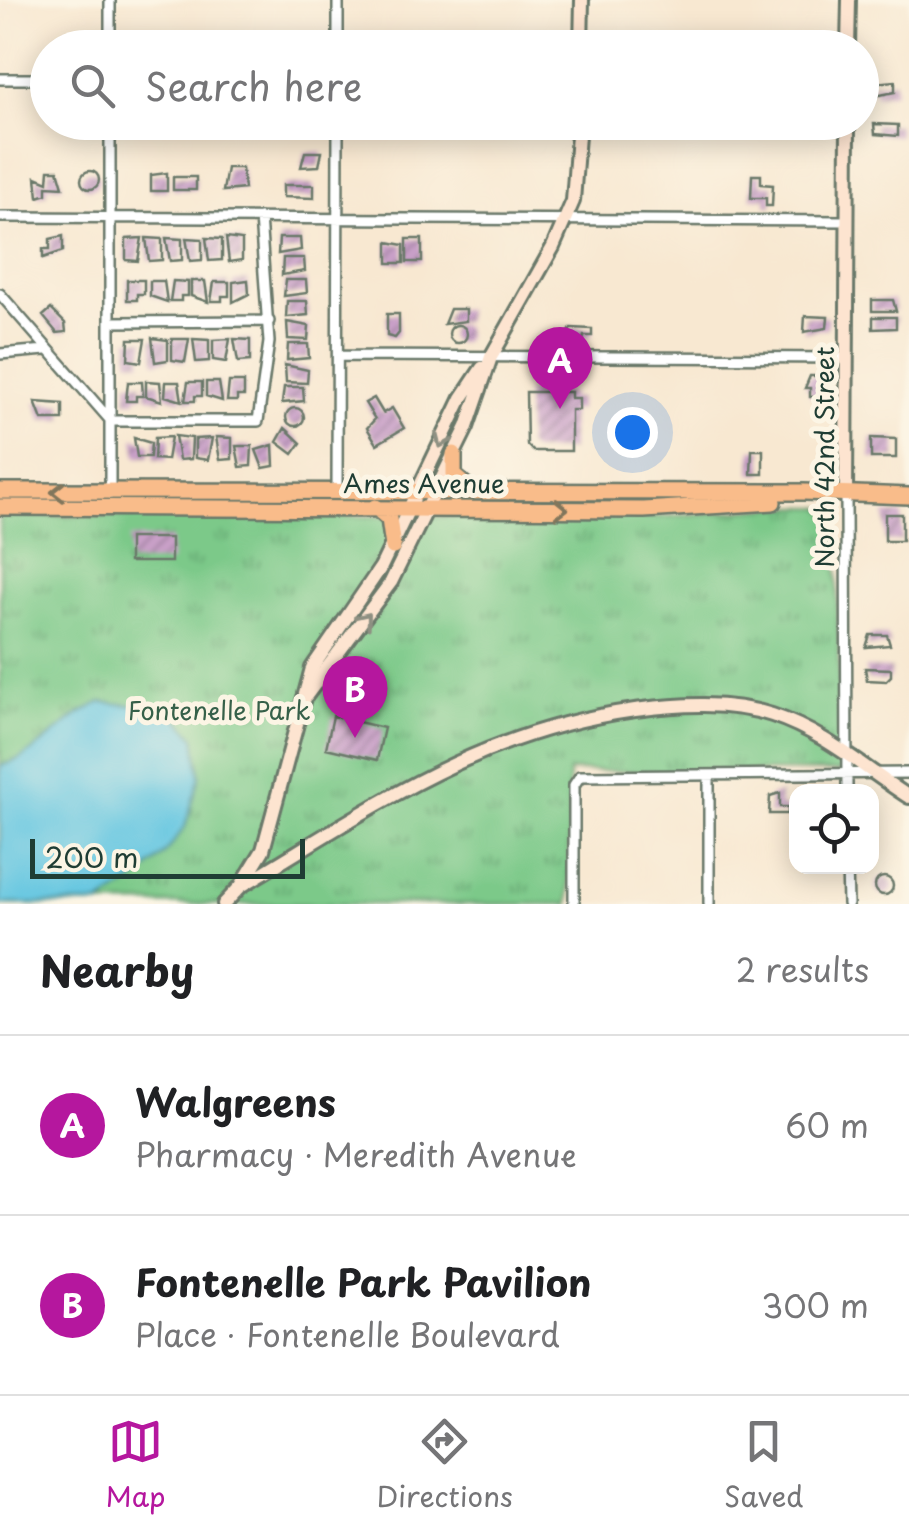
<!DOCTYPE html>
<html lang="en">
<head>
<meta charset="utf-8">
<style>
	:root { --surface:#fff; --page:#f6f6f6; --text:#202124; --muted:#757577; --line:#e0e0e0; --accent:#b5179e }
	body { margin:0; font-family:"Playpen Sans",sans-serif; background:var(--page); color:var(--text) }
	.controls { position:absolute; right:30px; bottom:30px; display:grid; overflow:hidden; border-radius:20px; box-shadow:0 5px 25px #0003 }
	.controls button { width:90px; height:90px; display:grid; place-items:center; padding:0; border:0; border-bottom:2px solid var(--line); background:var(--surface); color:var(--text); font:50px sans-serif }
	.scale { position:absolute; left:30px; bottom:25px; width:275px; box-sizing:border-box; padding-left:10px; border:5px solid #1f3d34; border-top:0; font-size:28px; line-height:35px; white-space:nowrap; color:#1f3d34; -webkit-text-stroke:8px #fcf5e5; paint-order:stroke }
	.you { position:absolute; left:632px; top:432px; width:35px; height:35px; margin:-25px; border:8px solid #fff; border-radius:50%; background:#1a73e8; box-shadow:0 0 0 15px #1a73e833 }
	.badge { display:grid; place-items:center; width:65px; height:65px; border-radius:50%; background:var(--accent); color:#fff; font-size:32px; font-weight:700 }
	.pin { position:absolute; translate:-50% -82px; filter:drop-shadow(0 2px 5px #0008) }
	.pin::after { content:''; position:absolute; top:52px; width:35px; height:30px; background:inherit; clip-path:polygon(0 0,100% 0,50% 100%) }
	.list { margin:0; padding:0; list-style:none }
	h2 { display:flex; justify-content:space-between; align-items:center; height:130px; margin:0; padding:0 40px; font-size:42px }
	h2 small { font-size:32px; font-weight:400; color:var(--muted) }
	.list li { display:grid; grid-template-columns:65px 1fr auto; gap:30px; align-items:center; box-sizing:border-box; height:180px; padding:0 40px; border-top:2px solid var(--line) }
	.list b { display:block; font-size:38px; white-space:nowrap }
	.list p { margin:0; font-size:32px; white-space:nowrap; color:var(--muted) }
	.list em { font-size:32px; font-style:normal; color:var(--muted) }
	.icon { flex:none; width:55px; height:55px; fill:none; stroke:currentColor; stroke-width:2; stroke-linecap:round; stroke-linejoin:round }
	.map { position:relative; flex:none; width:909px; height:904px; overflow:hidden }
	.search { position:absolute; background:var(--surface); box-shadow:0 5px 25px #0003; left:30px; right:30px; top:30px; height:110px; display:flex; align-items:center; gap:25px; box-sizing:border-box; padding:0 35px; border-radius:55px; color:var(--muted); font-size:38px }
	.sheet { height:490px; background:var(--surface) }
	nav { display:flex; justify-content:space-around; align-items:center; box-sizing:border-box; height:140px; border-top:2px solid var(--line); background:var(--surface); font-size:28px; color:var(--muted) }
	nav a { display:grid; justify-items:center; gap:5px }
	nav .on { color:var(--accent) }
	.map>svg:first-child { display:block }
	.park { fill:url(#park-tufts); stroke:#4d835e; stroke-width:2.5 }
	.water { fill:#63c6e1; stroke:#41828a; stroke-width:2.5 }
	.building { fill:url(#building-hatch) }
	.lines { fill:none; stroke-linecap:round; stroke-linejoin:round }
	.street-casing { stroke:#6b796b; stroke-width:14 }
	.secondary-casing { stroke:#6b796b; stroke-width:18 }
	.primary-casing { stroke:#6b796b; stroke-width:20 }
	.street { stroke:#fff; stroke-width:9 }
	.secondary { stroke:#fde4d0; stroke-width:12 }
	.primary { stroke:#f9bc8a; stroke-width:15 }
	.oneway { stroke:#8e9082 }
	.oneway2 { stroke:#81765b }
	.labels { text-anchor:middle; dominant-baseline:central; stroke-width:10; stroke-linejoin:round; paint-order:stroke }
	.street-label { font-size:25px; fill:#1f3d34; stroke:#fcf5e5 }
	.park-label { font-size:25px; fill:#366049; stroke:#fcf5e5 }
</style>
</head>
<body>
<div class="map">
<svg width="909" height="904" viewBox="0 0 909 904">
	<defs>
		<pattern id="park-tufts" width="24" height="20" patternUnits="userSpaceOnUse" patternTransform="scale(2.5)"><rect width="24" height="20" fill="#7bc989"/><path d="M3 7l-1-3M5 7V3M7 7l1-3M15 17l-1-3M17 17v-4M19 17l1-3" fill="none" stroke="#64a471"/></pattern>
		<pattern id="building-hatch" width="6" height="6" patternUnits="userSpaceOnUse" patternTransform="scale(2.5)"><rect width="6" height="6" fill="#c9a0c8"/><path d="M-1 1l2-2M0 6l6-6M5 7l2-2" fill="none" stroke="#a384a3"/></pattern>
	</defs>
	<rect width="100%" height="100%" fill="#fcf5e5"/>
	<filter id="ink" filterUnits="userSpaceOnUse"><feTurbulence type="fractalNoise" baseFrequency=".01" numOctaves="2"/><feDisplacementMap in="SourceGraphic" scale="20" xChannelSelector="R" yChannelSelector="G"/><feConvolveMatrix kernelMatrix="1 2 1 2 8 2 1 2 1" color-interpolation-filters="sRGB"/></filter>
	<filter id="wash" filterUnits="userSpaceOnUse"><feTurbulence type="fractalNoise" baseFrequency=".0048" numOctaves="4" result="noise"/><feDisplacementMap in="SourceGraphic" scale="40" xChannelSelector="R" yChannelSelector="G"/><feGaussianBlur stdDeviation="2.25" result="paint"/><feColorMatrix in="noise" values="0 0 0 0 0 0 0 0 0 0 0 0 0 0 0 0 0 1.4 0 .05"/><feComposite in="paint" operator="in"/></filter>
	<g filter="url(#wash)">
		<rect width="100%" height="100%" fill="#f8e8d1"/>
		<path class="park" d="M780,507H821L836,523L841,772L569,771V904H0V515L660,517Z"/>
		<path class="water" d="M102,702L169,709L195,737L200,776L185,827L167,851L135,881L99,904H0V766C42,755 62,718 102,702Z"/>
		<g id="blocks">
			<path class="building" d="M531,30H548V42H526Z
				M895,81V92L875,96L872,83Z
				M874,124L898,125V136L875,134Z
				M305,152H322L319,166L301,167Z
				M227,168H242L244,189L223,191Z
				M49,170H58L63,187L47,186V194L38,197L36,177L48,182Z
				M81 180a9 9 0 1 1 18 0a9 9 0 1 1-18 0Z
				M167,173V191H151V175Z
				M752,175H761V184L773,185L772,206H766V198H751Z
				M173,177H196V190H173Z
				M283,185H314V198L283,197Z
				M63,236V251L43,258V249H50V239Z
				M142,238L138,261L126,260V239Z
				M146,238L162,239V260L149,261Z
				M166,238L182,239V260L170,261Z
				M186,238L202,239V260L190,261Z
				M206,238L222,239V260L209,261Z
				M226,238L242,240V260L229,262Z
				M279,238H300L301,250L278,254Z
				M407,239H422V262H407Z
				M388,242L404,245V263H388Z
				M283,258H304L305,271L282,275Z
				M127,280H144V294H137V300H127Z
				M248,280L249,294L233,302V282Z
				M286,280H306L307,293L284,296Z
				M150,281H164L167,302L150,296Z
				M173,281L188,282V296H181V301H170Z
				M191,281H205L208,302L191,296Z
				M214,282H229V296H222V301H211Z
				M872,300H893L896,311H872Z
				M287,301H307L308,315L286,317Z
				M51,309L65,323L66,332L57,333L43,316Z
				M450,309H466V321L444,324Z
				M387,314H399V333L395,338L387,336Z
				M805,316L828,317L827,328L804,332Z
				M873,317H896V328L873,329Z
				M287,322L309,326L308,340L288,339Z
				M449 334a9 9 0 1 1 18 0a9 9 0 1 1-18 0Z
				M592,329V336H584L583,341L566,339L571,328Z
				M152,338L168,340V360L155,362Z
				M129,339H145L141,362L128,360Z
				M172,339H189L185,362L172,360Z
				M193,339L209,340V361L196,362Z
				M230,339L226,362L213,360V340Z
				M234,339L250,340V361L238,362Z
				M288,344H308L309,358L287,360Z
				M285,365L308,370L307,383L286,382Z
				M810,376H823L825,397H810V388H805Z
				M146,381L160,382L162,401L146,396Z
				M128,382H142L143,396H136V401H126Z
				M166,382H179L182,401L165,396Z
				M188,382H202V396H195V401H185Z
				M206,382H219L222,401L206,396Z
				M229,382H244V396H237V401H227Z
				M284,387H303L304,401L282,403Z
				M526,392H571V398H579V410H571V451H533L527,445Z
				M374,398L383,413L392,408L404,428L377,444L367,428L375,419L365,403Z
				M35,402L63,404V420H42Z
				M286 417a9 9 0 1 1 18 0a9 9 0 1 1-18 0Z
				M285,428L301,443L293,454L277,442Z
				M175,436L192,438L191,459L179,460Z
				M171,437L167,460L154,459L155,438Z
				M216,437L232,438V459L220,460Z
				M134,438L151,443L150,457H137Z
				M212,438L208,460L195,458V439Z
				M871,438L896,439V458H871Z
				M273,445L274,466L263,468L256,450Z
				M236,446H252L251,466L240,467Z
				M752,450H763V474H751Z
				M885,514H902V541H885Z
				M129,538H171V562H129Z
				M870,635H887L890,645L866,647Z
				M865,668L891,669V676L886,681L867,680Z
				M333,716L384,728L377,760L326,748Z
				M780,793V807H788V814H769L770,796Z
				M875 886a9 9 0 1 1 18 0a9 9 0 1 1-18 0Z"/>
		</g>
	</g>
	<g filter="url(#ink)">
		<use href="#blocks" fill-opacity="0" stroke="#6b796b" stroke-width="2.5"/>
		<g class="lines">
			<g class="street-casing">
				<path id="street" d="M110,48V0
					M338,48V0
					M0,79H48
					M110,122V494
					M0,217L848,221
					M0,294L111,421H258L269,342L260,218
					M110,322L269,321
					M0,354L46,350
					M338,356L847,358
					M337,492L338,122
					M846,495L847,792
					M709,776V904
					M847,866L848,904
					M574,904V785L580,776L909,773"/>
			</g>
			<g class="secondary-casing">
				<path id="secondary" d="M581,48L582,0
					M848,48L849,0
					M846,495L848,122
					M306,696L391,582L467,427L491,357L553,247L573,201L579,122
					M241,886C374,807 477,732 635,710C681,704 727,701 772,715C824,732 864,768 909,797
					M224,904L241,886L263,850L312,668L381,567L462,398L482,368"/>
			</g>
			<g class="primary-casing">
				<path id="primary" d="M454,454V476L472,491
					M0,491L804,492L909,496
					M0,507L644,510L773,502
					M375,507L389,519L393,547"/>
			</g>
			<use href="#street" class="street"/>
			<use href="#secondary" class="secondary"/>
			<use href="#primary" class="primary"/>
		</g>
		<defs><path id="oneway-chevron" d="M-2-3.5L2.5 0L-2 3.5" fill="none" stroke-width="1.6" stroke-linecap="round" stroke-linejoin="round" transform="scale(2.5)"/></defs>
		<g class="oneway">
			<use href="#oneway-chevron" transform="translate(442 441) rotate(114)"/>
			<use href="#oneway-chevron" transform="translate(365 619) rotate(-51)"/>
		</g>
		<g class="oneway2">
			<use href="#oneway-chevron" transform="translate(58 492) rotate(-180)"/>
			<use href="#oneway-chevron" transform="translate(561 509) rotate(1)"/>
		</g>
	</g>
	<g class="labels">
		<g class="street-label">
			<text transform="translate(824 457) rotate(-90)">North 42nd Street</text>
			<text x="424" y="483">Ames Avenue</text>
		</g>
		<g class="park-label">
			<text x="219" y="710">Fontenelle Park</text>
		</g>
	</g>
</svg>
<div class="controls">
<button><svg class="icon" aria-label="locate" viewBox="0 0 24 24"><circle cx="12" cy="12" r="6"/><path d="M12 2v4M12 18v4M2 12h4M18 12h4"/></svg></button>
</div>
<div class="scale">200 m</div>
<div class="you"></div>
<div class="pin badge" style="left:560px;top:409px">A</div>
<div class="pin badge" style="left:355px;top:738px">B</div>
<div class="search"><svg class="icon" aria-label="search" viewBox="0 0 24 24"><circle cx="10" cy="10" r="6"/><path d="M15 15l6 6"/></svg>Search here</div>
</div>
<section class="sheet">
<h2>Nearby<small>2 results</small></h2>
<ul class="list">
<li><span class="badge">A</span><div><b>Walgreens</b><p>Pharmacy · Meredith Avenue</p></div><em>60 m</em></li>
<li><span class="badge">B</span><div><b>Fontenelle Park Pavilion</b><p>Place · Fontenelle Boulevard</p></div><em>300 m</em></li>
</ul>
</section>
<nav>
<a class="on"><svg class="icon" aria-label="map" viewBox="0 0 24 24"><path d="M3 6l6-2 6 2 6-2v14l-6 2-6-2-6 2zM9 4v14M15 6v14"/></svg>Map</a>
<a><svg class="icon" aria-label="directions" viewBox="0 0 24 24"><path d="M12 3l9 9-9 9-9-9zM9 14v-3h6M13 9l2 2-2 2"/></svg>Directions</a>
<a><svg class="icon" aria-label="saved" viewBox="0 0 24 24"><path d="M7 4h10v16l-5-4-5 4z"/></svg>Saved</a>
</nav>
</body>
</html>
